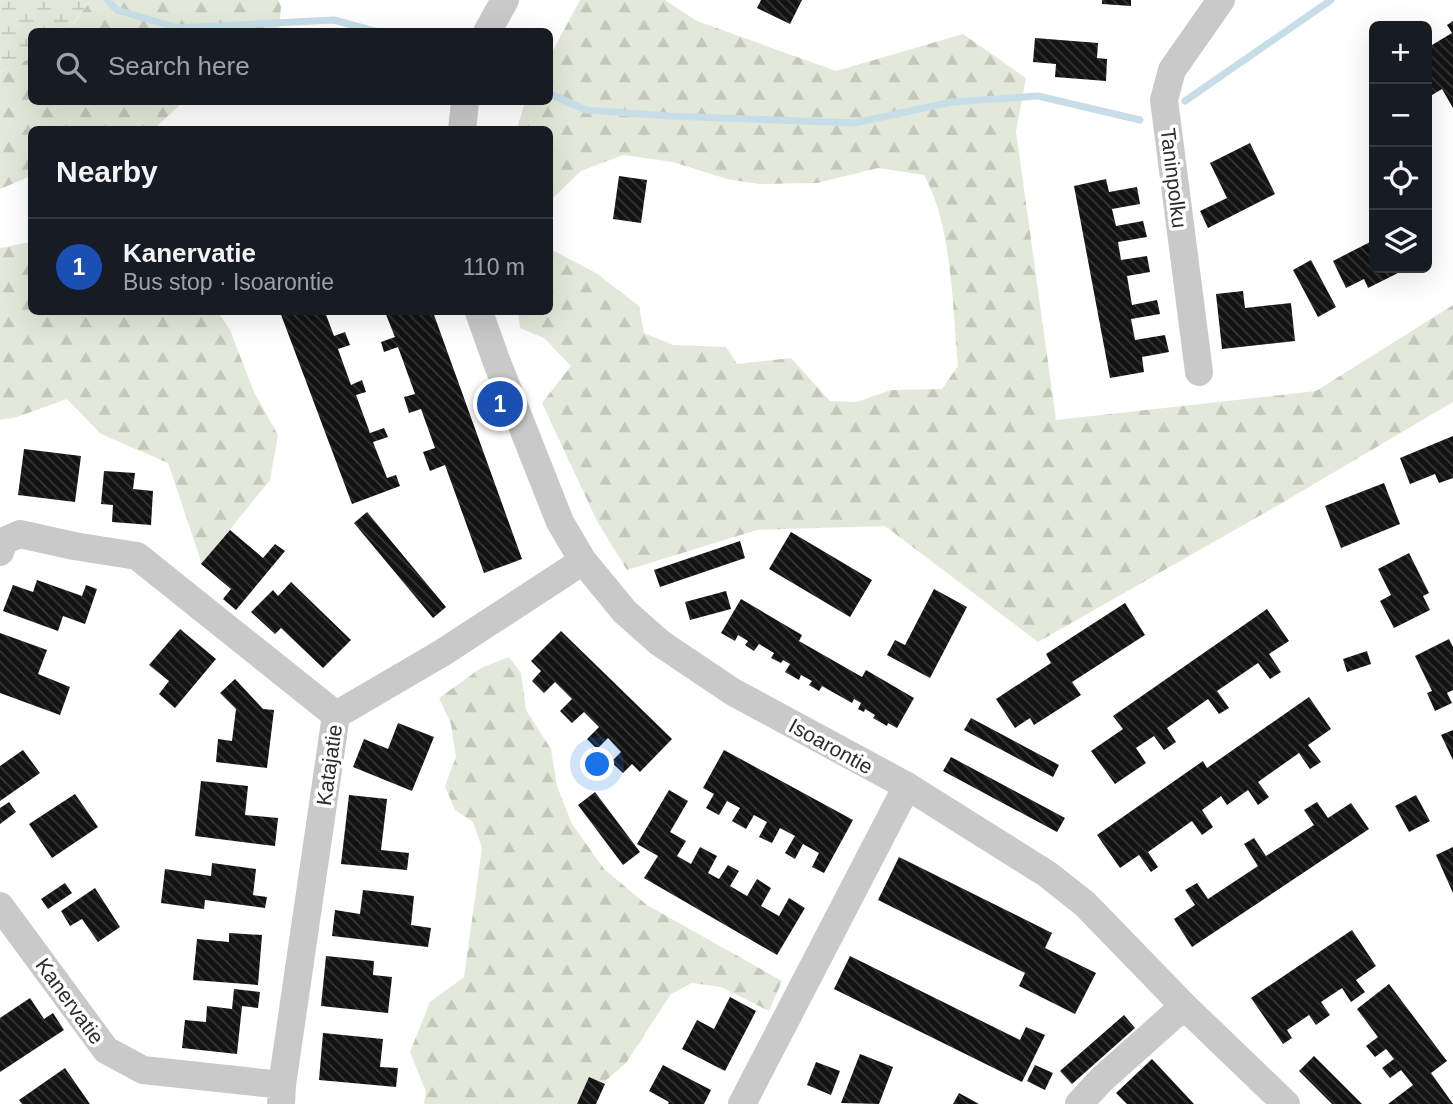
<!DOCTYPE html>
<html lang="en">
<head>
<meta charset="utf-8">
<style>
	:root { --surface:#171b24; --page:#20242c; --text:#f1f3f6; --muted:#9ea1a6; --line:#363941; --accent:#d83a51 }
	body { margin:0; font-family:Helvetica,sans-serif; background:var(--page); color:var(--text) }
	.controls { position:absolute; right:21px; top:21px; display:grid; overflow:hidden; border-radius:10px; box-shadow:0 7px 28px #0002 }
	.controls button { width:63px; height:63px; display:grid; place-items:center; padding:0; border:0; border-bottom:2px solid var(--line); background:var(--surface); color:var(--text); font:35px sans-serif }
	.you { position:absolute; left:598px; top:765px; width:24px; height:24px; margin:-18px; border:5px solid #fff; border-radius:50%; background:#1a73e8; box-shadow:0 0 0 10px #1a73e833 }
	.badge { display:grid; place-items:center; width:46px; height:46px; border-radius:50%; background:var(--accent); color:#fff; font-size:23px; font-weight:700 }
	.pin { position:absolute; translate:-50% -50%; border:4px solid #fff; box-shadow:0 2px 7px #0006 }
	.list { margin:0; padding:0; list-style:none }
	h2 { display:flex; justify-content:space-between; align-items:center; height:91px; margin:0; padding:0 28px; font-size:30px }
	h2 small { font-size:23px; font-weight:400; color:var(--muted) }
	.list li { display:grid; grid-template-columns:46px 1fr auto; gap:21px; align-items:center; box-sizing:border-box; height:98px; padding:0 28px; border-top:2px solid var(--line) }
	.list b { display:block; font-size:26px; white-space:nowrap }
	.list p { margin:0; font-size:23px; white-space:nowrap; color:var(--muted) }
	.list em { font-size:23px; font-style:normal; color:var(--muted) }
	.icon { flex:none; width:38px; height:38px; fill:none; stroke:currentColor; stroke-width:2; stroke-linecap:round; stroke-linejoin:round }
	.map { position:relative; flex:none; width:1453px; height:1104px; overflow:hidden }
	.search { position:absolute; background:var(--surface); box-shadow:0 7px 28px #0002; left:28px; top:28px; width:525px; height:77px; display:flex; align-items:center; gap:18px; box-sizing:border-box; padding:0 24px; border-radius:10px; color:var(--muted); font-size:26px }
	.panel { position:absolute; background:var(--surface); box-shadow:0 7px 28px #0002; left:28px; top:126px; width:525px; height:189px; border-radius:10px }
	.map>svg:first-child { display:block }
	.forest { fill:url(#forest-firs) }
	.wetland { fill:url(#wetland-marsh) }
	.lines { fill:none; stroke-linecap:round; stroke-linejoin:round }
	.stream { stroke:#c7dee8; stroke-width:7 }
	.building { fill:url(#building-back-hatch) }
	.minor { stroke:#c9c9c9; stroke-width:28 }
	.labels { text-anchor:middle; dominant-baseline:central; stroke-width:7; stroke-linejoin:round; paint-order:stroke }
	.street-label { font-size:21px; fill:#2c2c2c; stroke:#fff }
</style>
</head>
<body>
<div class="map">
<svg width="1453" height="1104" viewBox="0 0 1453 1104">
	<defs>
		<pattern id="forest-firs" width="22" height="20" patternUnits="userSpaceOnUse" patternTransform="scale(1.75)"><rect width="22" height="20" fill="#e3e9da"/><path d="M5 1l3.5 6h-7zM16 11l3.5 6h-7z" fill="#c3c8bb"/></pattern>
		<pattern id="wetland-marsh" width="20" height="14" patternUnits="userSpaceOnUse" patternTransform="scale(1.75)"><rect width="20" height="14" fill="#e3e9da"/><path d="M1 5h8M5 5V1M11 12h8M15 12V8" fill="none" stroke="#c3c8bb"/></pattern>
		<pattern id="building-back-hatch" width="6" height="6" patternUnits="userSpaceOnUse" patternTransform="scale(1.75)"><rect width="6" height="6" fill="#131313"/><path d="M-1 5l2 2M0 0l6 6M5-1l2 2" fill="none" stroke="#363636"/></pattern>
	</defs>
	<rect width="100%" height="100%" fill="#fff"/>
	<path class="forest" d="M91,0H278L281,6L279,31L67,32Z
		M580,0H665L697,21L836,71L963,34L1026,78L1016,131L1056,420L1316,391L1453,305V402L1275,507L1038,642L885,526L757,530L627,570L597,521L542,403L571,366L544,338L520,328L518,312H550V249L596,273L639,306L644,333L673,345L726,347L737,364L791,358L830,401L857,402L891,390L942,389L958,366C952,306 953,228 924,175L878,168L817,183L759,184L727,179L673,162L623,155L581,171L550,201V130L517,129L525,102H550V56Z
		M31,58L32,102H183L154,129L32,130L31,176L0,189V72Z
		M31,242L32,312H218L230,330L254,392L278,435L270,480L202,564L168,463L101,434L67,399L17,417L0,420V248Z
		M509,657L521,673L526,710L551,749L557,786L572,824L604,869L647,905L782,981L769,1011L721,987L692,983L671,994L626,1063L589,1095L587,1104H424L426,1092L410,1052L430,1002L464,977L482,848L473,822L455,810L445,786L456,757L451,724L439,698L481,668Z"/>
	<path class="wetland" d="M0,0H91L67,31L32,32L31,58L0,72Z"/>
	<g class="lines">
		<path class="stream" d="M107,0L117,10L178,28L334,20L378,32
			M550,94L586,110L668,116L854,123L952,102L1038,96L1140,120
			M1185,101L1331,0"/>
	</g>
	<path class="building" d="M761,0H802L790,24L757,8Z
		M1102,0H1131V6L1102,4Z
		M1453,21V108L1442,89L1427,98V48L1452,33L1447,25Z
		M1035,38L1098,43L1097,58L1107,59L1106,81L1055,77L1056,64L1033,62Z
		M1250,143L1275,194L1208,228L1200,211L1227,198L1210,163Z
		M619,176L647,180L641,223L613,219Z
		M1106,179L1109,192L1137,187L1140,204L1112,209L1116,226L1143,221L1147,237L1118,242L1121,260L1147,256L1150,272L1127,276L1132,305L1157,300L1160,314L1131,319L1135,340L1165,335L1169,352L1142,357L1144,372L1110,378L1074,186Z
		M1374,240V268H1408L1368,288L1364,279L1346,288L1333,261Z
		M1311,260L1336,307L1318,317L1293,270Z
		M1243,291L1245,308L1291,303L1295,341L1222,349L1216,294Z
		M280,312H325L334,336L345,332L350,345L338,349L351,385L362,380L366,392L356,395L370,433L384,428L388,437L373,442L387,478L396,475L400,486L352,504Z
		M385,312H433L522,559L484,573L445,465L430,471L423,452L435,448L421,409L409,413L404,397L415,394L398,347L384,352L381,342L395,337Z
		M1453,436V478L1439,483L1435,474L1410,484L1400,458Z
		M24,449L81,456L75,502L18,495Z
		M104,471L135,473L133,489L153,491L151,525L112,522L113,505L101,504Z
		M1384,483L1400,524L1341,548L1325,506Z
		M367,512L446,607L433,618L354,523Z
		M230,530L263,558L275,544L285,551L236,610L223,599L231,589L201,564Z
		M791,532L872,580L850,617L769,569Z
		M740,541L745,558L660,587L654,570Z
		M1409,553L1429,593L1423,596L1430,610L1394,628L1380,601L1391,595L1378,569Z
		M37,580L82,596L86,585L97,589L85,624L63,616L58,631L3,611L13,585L33,592Z
		M291,582L351,640L323,668L281,628L275,634L251,612L273,590L278,596Z
		M934,589L967,607L930,678L887,655L895,640L905,645Z
		M726,591L731,609L690,620L685,602Z
		M741,599L802,635L799,641L862,677L866,670L914,698L897,728L888,723L887,726L873,718L875,715L865,709L864,712L858,709L861,703L854,699L852,703L822,686L819,691L809,685L812,681L801,675L799,680L785,672L790,664L783,660L781,663L771,658L774,653L759,644L754,651L745,645L748,641L738,635L735,641L721,633Z
		M1125,603L1145,635L1072,682L1081,695L1034,725L1030,718L1015,728L996,699L1051,663L1046,654Z
		M1267,609L1289,641L1269,654L1281,672L1270,679L1258,663L1217,691L1229,708L1219,714L1208,699L1167,728L1176,742L1164,750L1154,736L1136,748L1146,763L1115,784L1091,751L1123,729L1113,716Z
		M180,629L216,659L175,708L159,694L169,681L149,665Z
		M561,631L672,739L640,772L632,764L623,773L611,762L621,752L608,738L597,749L587,739L599,727L584,712L572,723L560,711L572,699L555,682L544,693L532,681L541,671L531,661Z
		M0,633L47,650L38,674L70,687L60,715L0,693Z
		M1449,639L1453,647V690L1447,693L1452,703L1435,711L1427,693L1432,691L1415,656Z
		M1367,651L1371,664L1347,672L1343,659Z
		M235,679L263,709L274,710L267,768L216,762L218,739L232,741L236,709L220,693Z
		M1309,697L1331,729L1308,745L1321,762L1310,769L1299,753L1258,782L1269,797L1258,805L1248,790L1227,805L1221,796L1202,810L1213,827L1202,835L1192,821L1148,852L1158,867L1151,872L1139,855L1120,868L1097,835L1203,761L1207,768Z
		M971,718L1059,765L1053,777L964,730Z
		M398,723L434,737L412,791L353,767L364,739L388,749Z
		M1453,730V760L1441,735Z
		M23,750L40,773L0,801V766Z
		M724,750L853,820L824,873L812,867L819,853L803,844L795,859L785,853L795,836L780,828L772,843L759,837L767,822L754,815L746,829L732,821L740,808L727,801L719,815L706,808L714,794L703,788Z
		M951,757L1065,818L1057,832L943,771Z
		M201,781L248,786L245,815L278,818L275,846L195,836Z
		M669,790L688,801L670,832L686,841L677,856L691,864L700,847L717,856L708,873L719,879L728,865L739,871L730,886L747,896L757,879L771,888L761,906L779,916L789,898L805,908L777,955L644,878L658,856L637,844Z
		M595,792L640,852L623,865L578,805Z
		M75,794L98,827L52,858L29,824Z
		M349,795L387,799L381,850L409,853L407,870L341,864Z
		M1416,795L1430,821L1409,832L1395,806Z
		M9,802L16,812L0,824V808Z
		M1317,802L1328,818L1351,803L1369,829L1192,947L1174,919L1195,905L1185,890L1197,883L1208,899L1258,866L1244,844L1254,838L1266,856L1314,825L1304,810Z
		M1453,847V893L1436,855Z
		M899,857L1052,933L1045,948L1096,973L1075,1014L1019,986L1025,973L878,900Z
		M212,863L256,869L253,895L267,897L265,908L205,900L204,909L161,903L165,869L211,876Z
		M65,883L72,893L48,909L41,899Z
		M95,888L120,927L98,942L82,919L70,926L61,911Z
		M363,890L414,896L411,925L431,928L428,947L332,936L335,910L360,914Z
		M1352,930L1376,966L1356,980L1365,992L1351,1002L1342,988L1321,1002L1330,1015L1316,1025L1309,1015L1287,1030L1292,1038L1283,1044L1251,998Z
		M229,933L262,935L258,985L193,980L197,939L229,942Z
		M326,956L374,961L373,975L392,977L388,1013L321,1006Z
		M850,956L1020,1040L1026,1027L1045,1035L1022,1082L834,989Z
		M1389,984L1447,1061L1431,1073L1453,1104H1388L1413,1085L1401,1070L1390,1078L1382,1068L1394,1059L1386,1049L1375,1057L1366,1046L1378,1037L1357,1009Z
		M234,989L260,992L258,1008L242,1006L237,1054L182,1048L185,1020L206,1022L207,1006L232,1009Z
		M730,997L756,1011L725,1071L682,1049L697,1020L714,1029Z
		M30,998L44,1019L53,1013L64,1030L0,1072V1018Z
		M1124,1015L1135,1028L1072,1084L1060,1071Z
		M323,1033L383,1039L380,1067L398,1068L396,1087L319,1080Z
		M860,1054L893,1067L879,1104L841,1103Z
		M1314,1056L1362,1104H1332L1299,1071Z
		M1152,1059L1194,1104H1127L1116,1093Z
		M816,1062L840,1071L831,1095L807,1085Z
		M663,1065L711,1090L704,1104H668L669,1102L649,1091Z
		M1035,1065L1053,1073L1045,1090L1027,1081Z
		M65,1068L90,1104H22L19,1100Z
		M589,1077L605,1084L596,1104H577Z
		M959,1093L979,1104H953Z"/>
	<g class="lines">
		<path class="minor" d="M487,32L505,0
			M462,130L465,102
			M479,312L496,360L560,522L583,561L625,612L660,643L733,692L907,786L1047,874L1085,904L1184,1006L1286,1104
			M1199,372L1164,100L1172,70L1221,0
			M0,552L4,541L20,534L74,546L137,556L336,715
			M0,906L106,1050L143,1070L282,1085
			M281,1104L282,1085L336,715L442,653L583,561
			M742,1104L907,786
			M1079,1104L1101,1080L1184,1006"/>
	</g>
	<g class="labels">
		<g class="street-label">
			<text transform="translate(1174 178) rotate(83)">Taninpolku</text>
			<text transform="translate(831 746) rotate(29)">Isoarontie</text>
			<text transform="translate(329 765) rotate(-82)">Katajatie</text>
			<text transform="translate(70 1001) rotate(54)">Kanervatie</text>
		</g>
	</g>
</svg>
<div class="controls">
<button>+</button>
<button>−</button>
<button><svg class="icon" aria-label="locate" viewBox="0 0 24 24"><circle cx="12" cy="12" r="6"/><path d="M12 2v4M12 18v4M2 12h4M18 12h4"/></svg></button>
<button><svg class="icon" aria-label="layers" viewBox="0 0 24 24"><path d="M12 4l9 5-9 5-9-5zM3 14l9 5 9-5"/></svg></button>
</div>
<div class="you"></div>
<div class="pin badge" style="left:500px;top:404px;background:#1a4fb4">1</div>
<div class="search"><svg class="icon" aria-label="search" viewBox="0 0 24 24"><circle cx="10" cy="10" r="6"/><path d="M15 15l6 6"/></svg>Search here</div>
<section class="panel">
<h2>Nearby<small></small></h2>
<ul class="list">
<li><span class="badge" style="background:#1a4fb4">1</span><div><b>Kanervatie</b><p>Bus stop · Isoarontie</p></div><em>110 m</em></li>
</ul>
</section>
</div>
</body>
</html>
